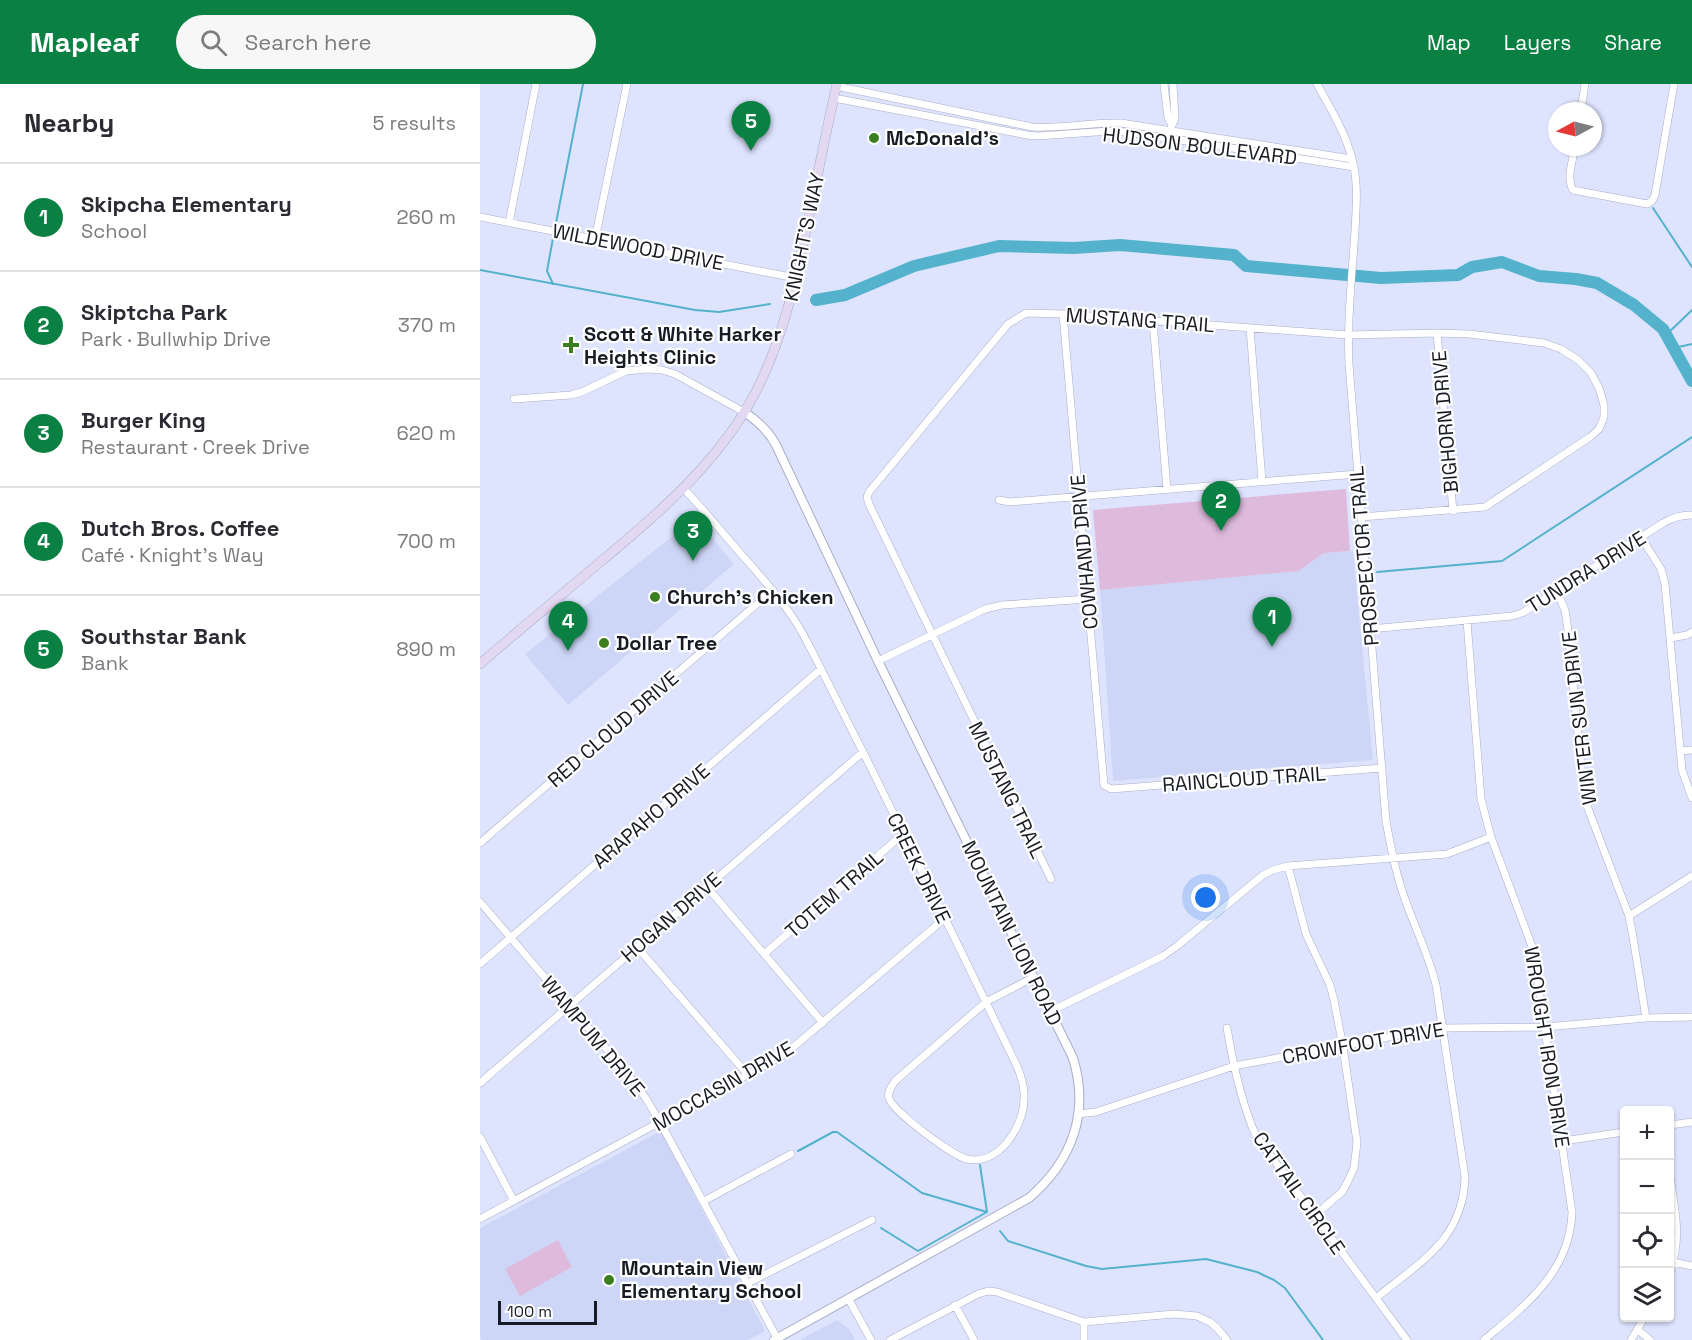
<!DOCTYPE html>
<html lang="en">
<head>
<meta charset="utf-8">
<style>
	:root { --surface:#fff; --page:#f7f7f7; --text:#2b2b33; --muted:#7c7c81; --line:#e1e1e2; --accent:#0b8043 }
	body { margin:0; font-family:"Space Grotesk",sans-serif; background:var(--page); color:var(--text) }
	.controls { position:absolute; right:18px; bottom:18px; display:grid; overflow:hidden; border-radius:6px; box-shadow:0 2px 4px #0004 }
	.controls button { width:54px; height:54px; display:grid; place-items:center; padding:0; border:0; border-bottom:2px solid var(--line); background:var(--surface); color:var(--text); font:30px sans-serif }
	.compass { position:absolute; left:1068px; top:18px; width:54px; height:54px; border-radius:50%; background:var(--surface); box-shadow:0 2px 4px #0004; rotate:263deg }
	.scale { position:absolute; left:18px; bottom:15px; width:99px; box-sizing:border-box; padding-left:6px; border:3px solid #191b24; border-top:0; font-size:16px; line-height:21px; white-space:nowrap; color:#191b24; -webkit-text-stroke:4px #fff; paint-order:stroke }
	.you { position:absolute; left:726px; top:814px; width:21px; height:21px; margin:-15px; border:4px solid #fff; border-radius:50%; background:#1a73e8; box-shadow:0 0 0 9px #1a73e833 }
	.badge { display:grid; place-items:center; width:39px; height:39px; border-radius:50%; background:var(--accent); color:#fff; font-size:20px; font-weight:700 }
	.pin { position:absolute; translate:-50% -50px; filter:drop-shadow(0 2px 3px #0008) }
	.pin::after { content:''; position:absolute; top:32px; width:21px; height:18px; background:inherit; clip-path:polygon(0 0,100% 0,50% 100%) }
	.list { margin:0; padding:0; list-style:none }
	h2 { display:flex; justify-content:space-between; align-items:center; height:78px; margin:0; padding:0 24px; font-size:26px }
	h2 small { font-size:20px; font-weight:400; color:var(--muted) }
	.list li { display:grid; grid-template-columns:39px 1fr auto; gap:18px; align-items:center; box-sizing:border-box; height:108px; padding:0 24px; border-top:2px solid var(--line) }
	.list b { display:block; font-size:22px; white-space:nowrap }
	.list p { margin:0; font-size:20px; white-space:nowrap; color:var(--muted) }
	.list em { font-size:20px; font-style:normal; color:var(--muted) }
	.icon { flex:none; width:33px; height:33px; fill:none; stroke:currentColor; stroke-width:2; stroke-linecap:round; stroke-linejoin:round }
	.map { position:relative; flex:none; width:1212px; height:1256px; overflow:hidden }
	header { display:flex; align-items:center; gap:36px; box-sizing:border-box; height:84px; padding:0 30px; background:var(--accent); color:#fff }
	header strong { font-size:28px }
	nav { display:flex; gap:33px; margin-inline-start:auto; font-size:21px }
	.search { width:420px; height:54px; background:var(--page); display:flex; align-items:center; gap:15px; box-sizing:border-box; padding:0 21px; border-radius:33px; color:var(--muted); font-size:22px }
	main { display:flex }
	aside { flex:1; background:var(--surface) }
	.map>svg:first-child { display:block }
	.built { fill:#cdd6f6 }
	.green { fill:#debadc }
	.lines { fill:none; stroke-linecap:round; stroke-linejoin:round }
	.stream { stroke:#54b2cd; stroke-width:2 }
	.river { stroke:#54b2cd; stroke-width:12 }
	.minor-casing { stroke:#a8aec6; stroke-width:8 }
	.tertiary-casing { stroke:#a8aec6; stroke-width:10 }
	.secondary-casing { stroke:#a8aec6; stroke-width:10 }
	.minor { stroke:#fff; stroke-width:7 }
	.tertiary { stroke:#fff; stroke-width:8 }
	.secondary { stroke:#e2d8f1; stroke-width:9 }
	.poi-dot { fill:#3c7f20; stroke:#fff; stroke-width:2 }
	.labels { text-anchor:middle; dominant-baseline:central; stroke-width:4.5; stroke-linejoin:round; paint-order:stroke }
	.poi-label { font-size:20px; font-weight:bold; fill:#191b24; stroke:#fff; text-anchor:start }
	.street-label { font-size:20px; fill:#191b24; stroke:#fff }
</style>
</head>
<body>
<header>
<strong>Mapleaf</strong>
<div class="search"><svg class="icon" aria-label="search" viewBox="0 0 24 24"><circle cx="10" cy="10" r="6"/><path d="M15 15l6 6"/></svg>Search here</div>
<nav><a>Map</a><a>Layers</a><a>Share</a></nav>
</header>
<main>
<aside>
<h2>Nearby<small>5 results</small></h2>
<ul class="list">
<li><span class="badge">1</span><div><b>Skipcha Elementary</b><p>School</p></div><em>260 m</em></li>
<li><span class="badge">2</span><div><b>Skiptcha Park</b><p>Park · Bullwhip Drive</p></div><em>370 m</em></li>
<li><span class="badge">3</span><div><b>Burger King</b><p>Restaurant · Creek Drive</p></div><em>620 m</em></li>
<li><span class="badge">4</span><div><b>Dutch Bros. Coffee</b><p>Café · Knight's Way</p></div><em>700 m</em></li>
<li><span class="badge">5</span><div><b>Southstar Bank</b><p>Bank</p></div><em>890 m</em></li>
</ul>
</aside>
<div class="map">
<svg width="1212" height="1256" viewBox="0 0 1212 1256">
	<rect width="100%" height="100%" fill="#dee4fe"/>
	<path class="built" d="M215,434L254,480L88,621L45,570Z
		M873,467L893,676L633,697L620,506L819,487L844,469Z
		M181,1047L285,1247L268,1256H2L0,1252V1144Z
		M357,1236L369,1245L375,1256H320Z"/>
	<path class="green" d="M866,405L870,467L844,469L819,487L620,506L613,426Z
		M78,1156L92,1183L40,1212L25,1185Z"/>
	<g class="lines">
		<path class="stream" d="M1173,124L1212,183
			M76,139L103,0
			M73,154L67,187L73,200
			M0,186L215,226L239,228L290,220
			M1186,251L1212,226
			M1194,264L1212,260
			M897,488L1022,477L1212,353
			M318,1067L353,1048H357L442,1109L507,1128
			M500,1081L507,1128
			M401,1144L438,1167L507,1128
			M520,1147L528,1157L606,1182L622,1185L726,1175L777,1188L794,1196L805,1204L843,1256"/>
		<path class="river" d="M336,216L365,211L434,182L519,162L594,164L640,161L754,171L766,182L901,194L978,191L992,183L1022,178L1059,192L1096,195L1117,199L1154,221L1183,245L1212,297"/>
		<g class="minor-casing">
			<path id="minor" d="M684,0L688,34L692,41
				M837,0C852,27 868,53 874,83C878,104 876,126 875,147C872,192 867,235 869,280L906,737C911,764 916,791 926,818C936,846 949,872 956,901L985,1093C983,1156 940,1178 896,1214
				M356,2L552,43C582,45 611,38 641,39L872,75
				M354,14L547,51L557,52L630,47L648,48L874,83
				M1101,27L1105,0
				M690,50L692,41L695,35L693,0
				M1095,63C1093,76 1086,94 1093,106L1167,120L1172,117L1175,111L1194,0
				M0,133L316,194
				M29,139L56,0
				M115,155L147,0
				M583,230L624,701L631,705L902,684
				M673,237L687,405
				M770,244L782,397
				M957,249L973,427
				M34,315L91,311L102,308L146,287L167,285L182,286L195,290L264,328
				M204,405C224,426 242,448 261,470C279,490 296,509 311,531C320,543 327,558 334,571C353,608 371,645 390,682C439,781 488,881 536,980C541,991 545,1004 544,1016C543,1043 519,1082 487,1075C474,1073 411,1026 409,1014C407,1008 412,1002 415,997L506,918L554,893
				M519,416L530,418L878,390
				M1161,453L1181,485L1185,500L1202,686L1212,714
				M1077,508L1085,526L1088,546L1104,714L1149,832L1153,853L1166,934
				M987,537L1001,715L1011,753L1053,865L1092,1128C1090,1188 1046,1221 1004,1256
				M890,545L1032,532L1042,529L1183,439C1193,433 1201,431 1212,431
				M1191,554L1207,551L1212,548
				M398,577L505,525L522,521L608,515
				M1200,667L1212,666
				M0,759L293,506
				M808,782L826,850L850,901L854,916L863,963L877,1058L874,1084L868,1097L862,1108L834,1132
				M571,795L389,420L387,413L389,408L528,240L546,229L583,230L868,251L957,249L989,250L1064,259L1081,265L1098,276L1111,289L1119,304L1124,321V333L1119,345L1110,353L1005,423L881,433
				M227,803L343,939
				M0,818L147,989L165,1013L180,1038L297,1254
				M1149,832L1212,792
				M157,863L268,991
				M284,870L423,750
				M0,880L341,585
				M571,927L683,872L697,862L783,791L793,786L808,782L967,770L1011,753
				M747,944C753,980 761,1018 776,1052L927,1256
				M0,999L383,668
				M598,1030L616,1028L754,982L896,956L929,948L962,944L1066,943L1166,934L1212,933
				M1190,1041L1212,1038
				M0,1053L34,1117
				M1083,1057L1144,1048
				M1190,1092C1195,1128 1202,1152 1190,1188
				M224,1117L311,1070
				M0,1135L304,971L464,835
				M1193,1178L1212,1182
				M268,1199L392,1136
				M368,1214L391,1256
				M475,1221L494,1256
				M604,1238V1256
				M1158,1246L1170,1256
				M410,1256L498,1210L508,1207L517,1208L604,1238L694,1230L717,1232L730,1238L737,1244L747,1256
				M1151,1256L1164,1234"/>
		</g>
		<g class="tertiary-casing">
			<path id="tertiary" d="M264,328C278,337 288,346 296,361L398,577L593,974C610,1029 592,1077 549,1114L294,1256"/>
		</g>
		<g class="secondary-casing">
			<path id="secondary" d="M0,580C39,546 79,513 118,480C181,427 247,372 282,295C305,246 316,194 327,142C337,95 346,47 357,0"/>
		</g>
		<use href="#minor" class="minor"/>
		<use href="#tertiary" class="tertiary"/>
		<use href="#secondary" class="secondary"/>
	</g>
	<g class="poi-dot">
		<circle cx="394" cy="54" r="6"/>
		<path d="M88 252h6v6h6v6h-6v6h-6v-6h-6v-6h6z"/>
		<circle cx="175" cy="513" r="6"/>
		<circle cx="124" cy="559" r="6"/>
		<circle cx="129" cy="1196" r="6"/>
	</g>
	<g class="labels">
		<g class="poi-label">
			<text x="406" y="54">McDonald's</text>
			<text x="104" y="250">Scott &amp; White Harker<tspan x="104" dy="23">Heights Clinic</tspan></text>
			<text x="187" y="513">Church's Chicken</text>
			<text x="136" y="559">Dollar Tree</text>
			<text x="141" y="1184">Mountain View<tspan x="141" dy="23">Elementary School</tspan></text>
		</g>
		<g class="street-label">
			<text transform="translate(720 62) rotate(7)">HUDSON BOULEVARD</text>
			<text transform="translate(324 153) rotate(-78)">KNIGHT'S WAY</text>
			<text transform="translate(158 163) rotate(11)">WILDEWOOD DRIVE</text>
			<text transform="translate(660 236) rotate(4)">MUSTANG TRAIL</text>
			<text transform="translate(965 338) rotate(-95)">BIGHORN DRIVE</text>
			<text transform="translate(604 468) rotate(-95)">COWHAND DRIVE</text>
			<text transform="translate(884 472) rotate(-95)">PROSPECTOR TRAIL</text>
			<text transform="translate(1106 488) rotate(-32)">TUNDRA DRIVE</text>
			<text transform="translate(1099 634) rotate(-97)">WINTER SUN DRIVE</text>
			<text transform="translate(133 645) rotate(-41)">RED CLOUD DRIVE</text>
			<text transform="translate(764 695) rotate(-4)">RAINCLOUD TRAIL</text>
			<text transform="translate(527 706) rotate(64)">MUSTANG TRAIL</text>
			<text transform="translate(171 732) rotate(-41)">ARAPAHO DRIVE</text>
			<text transform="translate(439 784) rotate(64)">CREEK DRIVE</text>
			<text transform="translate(354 810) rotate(-41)">TOTEM TRAIL</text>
			<text transform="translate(191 833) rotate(-41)">HOGAN DRIVE</text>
			<text transform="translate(532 849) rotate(64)">MOUNTAIN LION ROAD</text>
			<text transform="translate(113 952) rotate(50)">WAMPUM DRIVE</text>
			<text transform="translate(883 959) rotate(-10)">CROWFOOT DRIVE</text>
			<text transform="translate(1067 963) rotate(81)">WROUGHT IRON DRIVE</text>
			<text transform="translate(243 1002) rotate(-30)">MOCCASIN DRIVE</text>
			<text transform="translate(819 1109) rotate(55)">CATTAIL CIRCLE</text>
		</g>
	</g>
</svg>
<div class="controls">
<button>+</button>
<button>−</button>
<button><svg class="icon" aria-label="locate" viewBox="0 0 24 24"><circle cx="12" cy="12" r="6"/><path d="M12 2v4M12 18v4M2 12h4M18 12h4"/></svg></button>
<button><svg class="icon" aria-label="layers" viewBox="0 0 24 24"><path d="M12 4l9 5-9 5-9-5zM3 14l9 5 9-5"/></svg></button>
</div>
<svg class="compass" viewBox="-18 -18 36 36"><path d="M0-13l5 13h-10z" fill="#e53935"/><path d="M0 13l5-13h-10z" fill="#7c7c81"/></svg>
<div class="scale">100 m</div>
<div class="you"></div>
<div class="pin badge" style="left:792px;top:563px">1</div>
<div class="pin badge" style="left:741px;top:447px">2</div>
<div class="pin badge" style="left:213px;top:477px">3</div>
<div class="pin badge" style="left:88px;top:567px">4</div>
<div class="pin badge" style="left:271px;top:67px">5</div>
</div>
</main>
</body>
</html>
